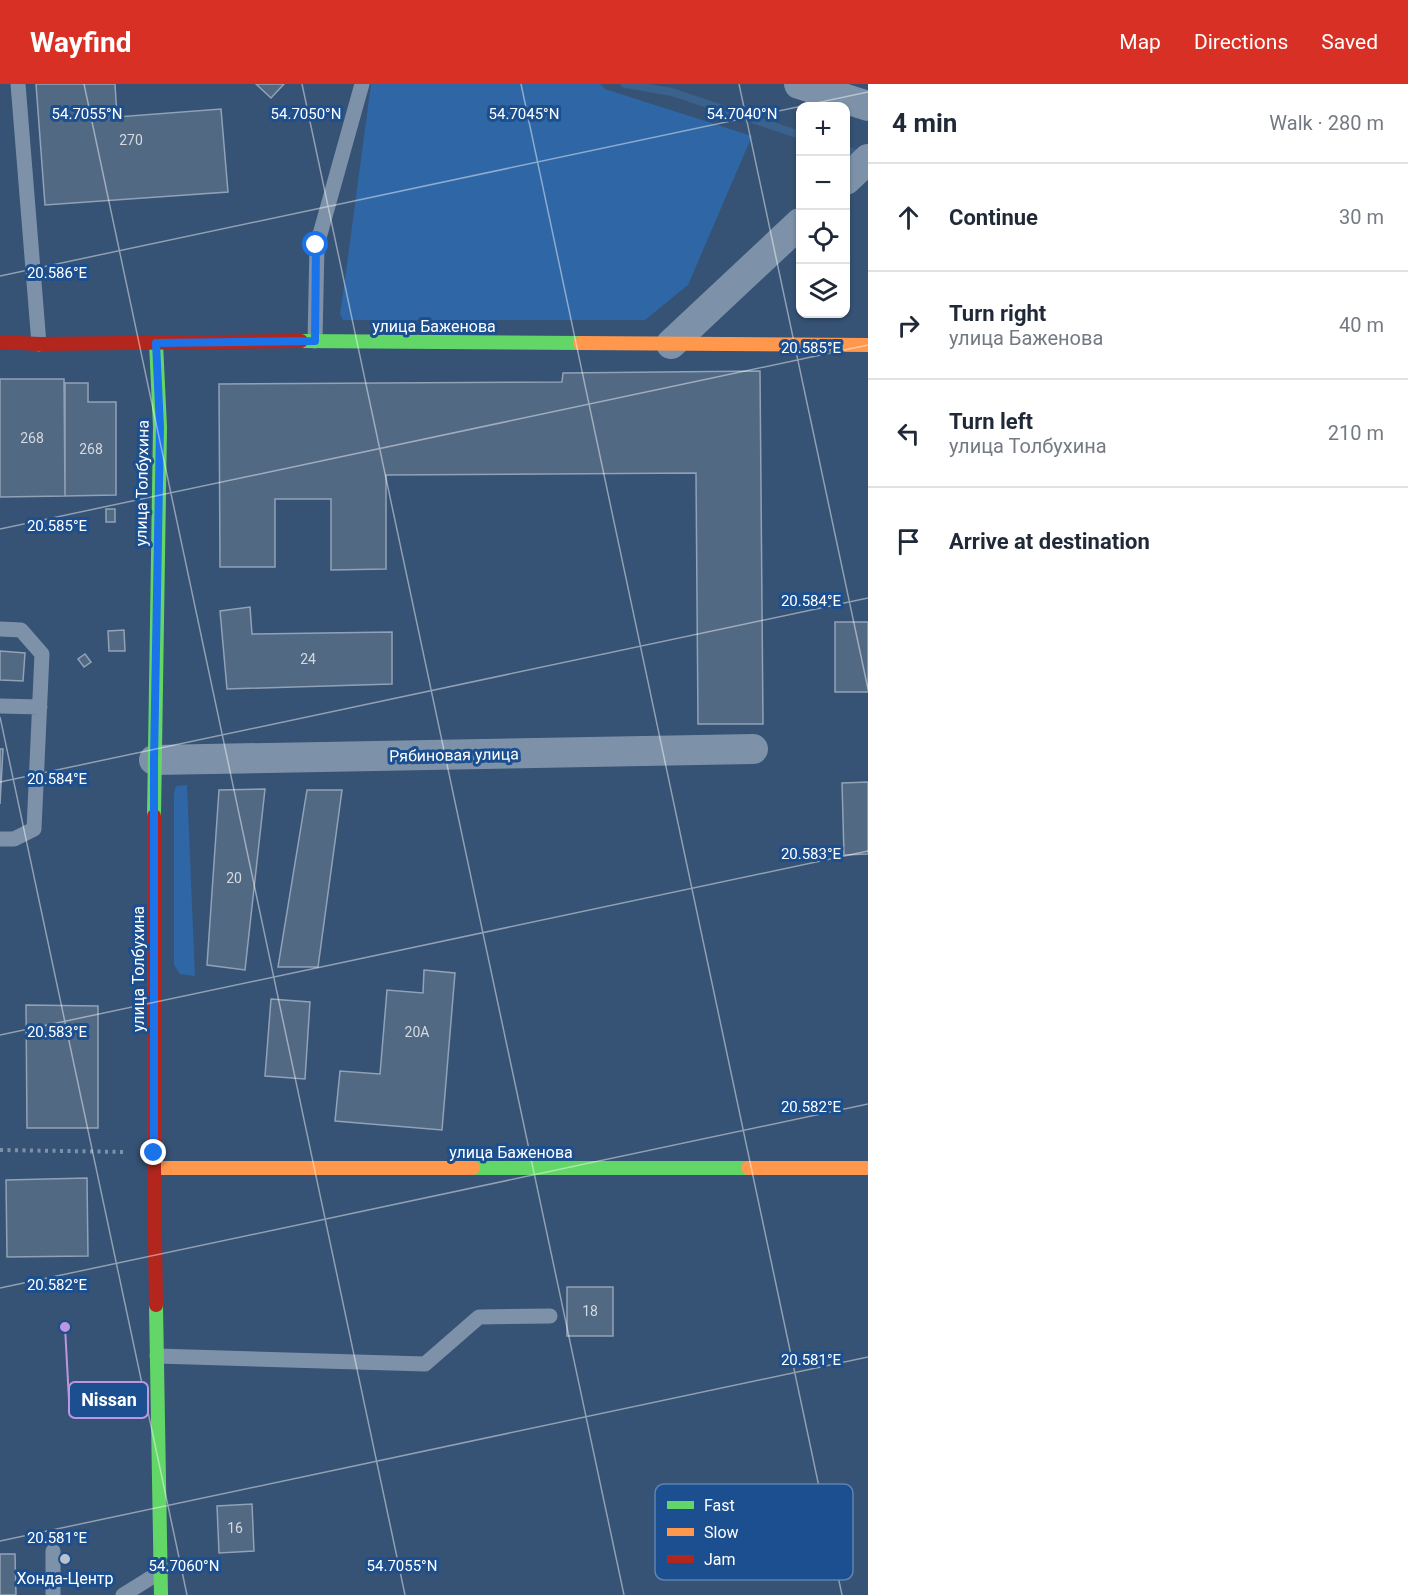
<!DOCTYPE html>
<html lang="en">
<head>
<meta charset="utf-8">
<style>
	:root { --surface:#fff; --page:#f2f2f3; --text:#1f2937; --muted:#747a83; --line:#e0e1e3; --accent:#d93025 }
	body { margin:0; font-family:Roboto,sans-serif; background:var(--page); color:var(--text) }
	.controls { position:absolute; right:18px; top:18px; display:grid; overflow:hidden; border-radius:12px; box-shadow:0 2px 4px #0004 }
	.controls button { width:54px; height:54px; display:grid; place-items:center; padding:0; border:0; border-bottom:2px solid var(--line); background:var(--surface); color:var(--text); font:30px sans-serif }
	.stop { position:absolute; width:18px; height:18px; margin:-14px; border:4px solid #1a73e8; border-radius:50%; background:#fff }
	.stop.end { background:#1a73e8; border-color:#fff; box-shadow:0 2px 6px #0008 }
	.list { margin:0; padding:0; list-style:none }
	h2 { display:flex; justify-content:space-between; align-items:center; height:78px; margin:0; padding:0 24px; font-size:26px }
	h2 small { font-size:20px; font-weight:400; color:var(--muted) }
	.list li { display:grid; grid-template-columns:39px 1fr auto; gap:18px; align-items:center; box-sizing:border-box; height:108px; padding:0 24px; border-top:2px solid var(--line) }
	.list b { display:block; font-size:22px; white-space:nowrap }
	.list p { margin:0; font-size:20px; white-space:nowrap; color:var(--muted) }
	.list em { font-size:20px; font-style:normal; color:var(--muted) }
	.icon { flex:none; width:33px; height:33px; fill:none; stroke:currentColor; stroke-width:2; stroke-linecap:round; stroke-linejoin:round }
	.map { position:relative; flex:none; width:868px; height:1511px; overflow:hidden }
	header { display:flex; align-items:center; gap:36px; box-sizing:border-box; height:84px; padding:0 30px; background:var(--accent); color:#fff }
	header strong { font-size:28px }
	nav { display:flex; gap:33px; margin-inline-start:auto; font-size:21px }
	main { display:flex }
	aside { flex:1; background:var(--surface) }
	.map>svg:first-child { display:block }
	.green { fill:#2f66a5 }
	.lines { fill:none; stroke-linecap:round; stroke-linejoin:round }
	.stream { stroke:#3b618d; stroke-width:8 }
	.building { fill:#526984; stroke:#92a2b6; stroke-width:1.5 }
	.path { stroke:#7d92a8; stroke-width:4; stroke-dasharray:3 4.5; stroke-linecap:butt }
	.lane { stroke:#7d92a8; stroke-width:15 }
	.street { stroke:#7d92a8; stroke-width:30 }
	.fast { stroke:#63d668; stroke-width:14 }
	.slow { stroke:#ff974d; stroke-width:14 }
	.jam { stroke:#b3261e; stroke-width:14 }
	.route { stroke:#1a73e8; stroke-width:8 }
	.ticks { fill:none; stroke:#fff; stroke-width:1.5; stroke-opacity:0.45 }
	.poi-dot { fill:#b9c2ce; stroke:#1b4f8f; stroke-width:2 }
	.labels { text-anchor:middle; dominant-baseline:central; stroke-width:6; stroke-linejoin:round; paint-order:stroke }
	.number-label { font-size:14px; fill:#d4dae0 }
	.street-label { font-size:16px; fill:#fff; stroke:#1b4f8f }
	.poi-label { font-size:16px; fill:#fff; stroke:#1b4f8f }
	.key { fill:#1b4f8f; stroke:#5f84b1; stroke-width:1.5 }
	.key-label { font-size:16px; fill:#fff }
	.ticks-label { font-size:15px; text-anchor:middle; fill:#fff; stroke:#1b4f8f; stroke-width:6; stroke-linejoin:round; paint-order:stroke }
	.leader { fill:none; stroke:#bd96df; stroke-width:2 }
	.callout-dot { fill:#bd96df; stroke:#1b4f8f; stroke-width:2 }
	.callout { fill:#1b4f8f; stroke:#bd96df; stroke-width:2 }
	.callout-label { font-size:18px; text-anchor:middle; font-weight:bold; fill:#fff }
</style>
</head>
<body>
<header>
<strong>Wayfind</strong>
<nav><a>Map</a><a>Directions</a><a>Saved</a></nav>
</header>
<main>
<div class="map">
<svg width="868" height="1511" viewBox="0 0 868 1511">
	<rect width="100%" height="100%" fill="#365274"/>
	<path class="green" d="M371,0H600L605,5L752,52L688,201L645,236H343L340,230L343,210Z
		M187,701L195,892L180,890L174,881V709L176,702Z"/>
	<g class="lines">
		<path class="stream" d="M625,0L672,8L800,51
			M846,66L861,71"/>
	</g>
	<path class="building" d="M36,0H115L117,33L221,25L228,108L45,121Z
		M256,0H284L271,14Z
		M760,287L763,640H698L696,389L386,391V485L331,486V415H275V483H220L219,300L562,298L563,289Z
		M0,295H64L65,412L0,413Z
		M65,299H88V318H116V411L65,412Z
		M106,425H115V438H106Z
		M250,523L252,550L392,548V600L227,605L220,527Z
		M835,538H868V608H835Z
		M124,546L125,567H109L108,547Z
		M0,567L25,569L23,597L0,596Z
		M85,570L91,578L84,583L78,575Z
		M0,665H3L0,720Z
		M868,698V770L844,771L842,699Z
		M265,705L245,886L207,881L219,706Z
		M307,706H342L318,883H278Z
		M424,886L455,889L442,1046L335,1037L340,987L380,990L387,906L423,909Z
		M271,915L310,918L305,995L265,992Z
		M26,921L98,922V1044H27Z
		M87,1094L88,1172L7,1173L6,1096Z
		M567,1203H613V1252H567Z
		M252,1420L254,1467L219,1469L217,1422Z
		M0,1470H15L16,1511H0Z"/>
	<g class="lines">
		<path class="path" d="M0,1066L127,1068"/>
		<path class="lane" d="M18,0L39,260
			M315,257L317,161L362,0
			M0,545L21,546L42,570L34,745L14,755H0
			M0,622L40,623
			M157,1272L425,1280L479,1233L550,1232
			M53,1467V1511
			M123,1511L160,1488"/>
		<path class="street" d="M799,0L868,22
			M846,96L868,75
			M671,260L800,139
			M154,676L753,665"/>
		<path class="fast" d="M301,257L580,259
			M154,732L160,343L156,259
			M473,1084H748
			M156,1221L161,1511"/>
		<path class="slow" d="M580,259L868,261
			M154,1084H473
			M748,1084H868"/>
		<path class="jam" d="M0,258L39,260L301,257
			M154,732V1084L156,1221"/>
	</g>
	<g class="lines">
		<path class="route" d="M154,1069V676L160,343L156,259L315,257L316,161"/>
	</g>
	<path class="ticks" d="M84,0L405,1511M302,0L624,1511M521,0L842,1511M739,0L868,605M0,192L868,8M0,445L868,261M0,633L187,1511M0,698L868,514M0,951L868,767M0,1204L868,1020M0,1457L868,1273"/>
	<circle class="poi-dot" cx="65" cy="1475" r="6"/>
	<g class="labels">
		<g class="number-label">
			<text x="131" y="56">270</text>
			<text x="32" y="354">268</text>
			<text x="91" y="365">268</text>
			<text x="308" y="575">24</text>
			<text x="234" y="794">20</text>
			<text x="417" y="948">20А</text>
			<text x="590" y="1227">18</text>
			<text x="235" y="1444">16</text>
		</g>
		<g class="street-label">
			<text x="434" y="242">улица Баженова</text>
			<text transform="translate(142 399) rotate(-89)">улица Толбухина</text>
			<text transform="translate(454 671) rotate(-1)">Рябиновая улица</text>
			<text transform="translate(138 885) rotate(-90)">улица Толбухина</text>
			<text x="511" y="1068">улица Баженова</text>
		</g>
		<g class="poi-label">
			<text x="65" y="1494">Хонда-Центр</text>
		</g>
	</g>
	<rect x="655" y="1400" width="198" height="96" rx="9" class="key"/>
	<rect x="667" y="1417" width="27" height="8" fill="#63d668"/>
	<rect x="667" y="1444" width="27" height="8" fill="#ff974d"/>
	<rect x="667" y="1471" width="27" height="8" fill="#b3261e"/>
	<g class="key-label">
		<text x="704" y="1427">Fast</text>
		<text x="704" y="1454">Slow</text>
		<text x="704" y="1481">Jam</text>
	</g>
	<g class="ticks-label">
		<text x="87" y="35">54.7055°N</text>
		<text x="306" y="35">54.7050°N</text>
		<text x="524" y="35">54.7045°N</text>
		<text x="742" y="35">54.7040°N</text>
		<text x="57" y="194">20.586°E</text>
		<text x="811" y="269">20.585°E</text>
		<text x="57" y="447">20.585°E</text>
		<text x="811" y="522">20.584°E</text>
		<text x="57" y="700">20.584°E</text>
		<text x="811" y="775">20.583°E</text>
		<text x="57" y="953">20.583°E</text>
		<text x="811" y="1028">20.582°E</text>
		<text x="57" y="1206">20.582°E</text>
		<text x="811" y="1281">20.581°E</text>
		<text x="57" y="1459">20.581°E</text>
		<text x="184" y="1487">54.7060°N</text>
		<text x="402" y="1487">54.7055°N</text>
	</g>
	<path class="leader" d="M65 1243L69 1316"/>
	<circle class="callout-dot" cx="65" cy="1243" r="6"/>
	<rect class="callout" x="69" y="1298" width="79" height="36" rx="6"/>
	<g class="callout-label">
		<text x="109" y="1322">Nissan</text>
	</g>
</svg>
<div class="controls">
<button>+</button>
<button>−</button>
<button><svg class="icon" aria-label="locate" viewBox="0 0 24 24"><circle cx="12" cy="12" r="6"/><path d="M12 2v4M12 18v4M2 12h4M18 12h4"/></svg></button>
<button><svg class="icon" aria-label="layers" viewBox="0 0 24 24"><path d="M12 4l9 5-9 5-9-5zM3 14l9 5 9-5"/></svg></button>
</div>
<div class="stop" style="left:316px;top:161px"></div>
<div class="stop end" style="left:154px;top:1069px"></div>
</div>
<aside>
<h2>4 min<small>Walk · 280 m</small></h2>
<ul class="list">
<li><svg class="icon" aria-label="ahead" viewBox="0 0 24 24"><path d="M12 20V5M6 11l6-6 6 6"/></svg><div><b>Continue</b></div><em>30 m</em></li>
<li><svg class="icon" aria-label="right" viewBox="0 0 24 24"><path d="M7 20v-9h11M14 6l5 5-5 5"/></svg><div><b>Turn right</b><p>улица Баженова</p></div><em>40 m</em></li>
<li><svg class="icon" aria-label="left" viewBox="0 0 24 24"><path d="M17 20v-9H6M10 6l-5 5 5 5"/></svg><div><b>Turn left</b><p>улица Толбухина</p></div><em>210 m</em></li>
<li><svg class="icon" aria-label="arrive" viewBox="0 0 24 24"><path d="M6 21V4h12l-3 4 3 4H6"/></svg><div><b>Arrive at destination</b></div></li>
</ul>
</aside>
</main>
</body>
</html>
